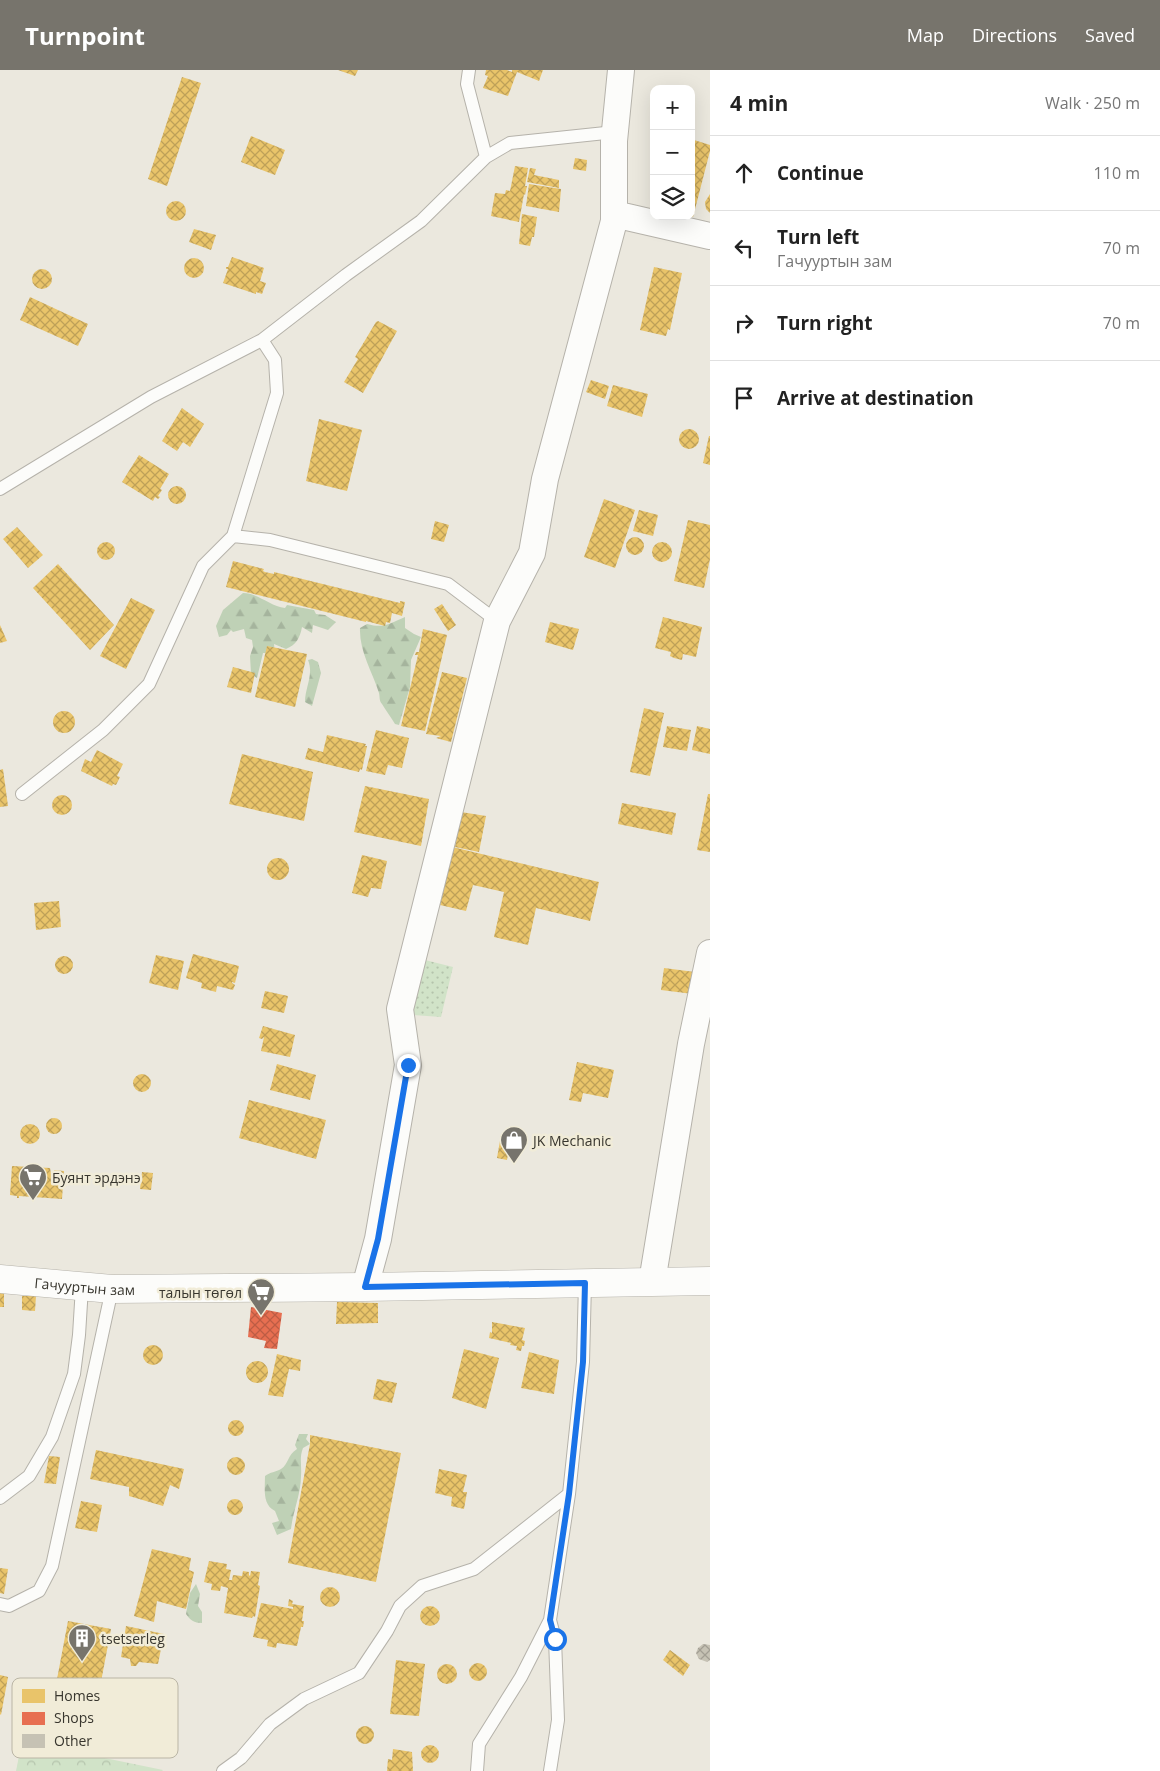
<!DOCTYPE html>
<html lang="en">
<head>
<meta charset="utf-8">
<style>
	:root { --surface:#fff; --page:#f6f6f6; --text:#222; --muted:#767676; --line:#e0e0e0; --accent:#77746c }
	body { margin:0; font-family:"Open Sans",sans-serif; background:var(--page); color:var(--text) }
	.controls { position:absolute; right:15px; top:15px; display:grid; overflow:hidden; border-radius:10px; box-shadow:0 5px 20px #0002 }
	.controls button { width:45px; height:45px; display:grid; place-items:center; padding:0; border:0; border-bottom:1px solid var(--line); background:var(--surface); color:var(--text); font:25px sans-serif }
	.stop { position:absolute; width:15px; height:15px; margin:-11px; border:4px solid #1a73e8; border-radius:50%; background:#fff }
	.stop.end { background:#1a73e8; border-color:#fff; box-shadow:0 1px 5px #0008 }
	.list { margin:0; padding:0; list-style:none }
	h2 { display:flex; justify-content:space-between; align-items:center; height:65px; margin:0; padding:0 20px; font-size:21px }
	h2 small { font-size:16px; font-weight:400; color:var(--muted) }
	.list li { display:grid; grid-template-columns:32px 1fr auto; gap:15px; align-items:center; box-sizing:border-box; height:75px; padding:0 20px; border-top:1px solid var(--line) }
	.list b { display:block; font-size:19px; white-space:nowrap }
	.list p { margin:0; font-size:16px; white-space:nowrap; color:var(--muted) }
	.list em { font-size:16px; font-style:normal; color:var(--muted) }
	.icon { flex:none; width:28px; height:28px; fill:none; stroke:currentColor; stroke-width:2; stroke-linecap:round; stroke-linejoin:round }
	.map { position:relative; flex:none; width:710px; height:1701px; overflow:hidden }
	header { display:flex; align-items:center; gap:30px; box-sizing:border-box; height:70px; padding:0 25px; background:var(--accent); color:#fff }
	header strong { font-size:24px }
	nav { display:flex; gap:28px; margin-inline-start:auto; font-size:18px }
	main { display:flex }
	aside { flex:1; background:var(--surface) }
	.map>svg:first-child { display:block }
	.grass { fill:url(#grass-dots) }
	.forest { fill:url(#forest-firs) }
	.park { fill:url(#park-crowns) }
	.homes { fill:url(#homes-cross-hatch) }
	.shops { fill:url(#shops-cross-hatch) }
	.building { fill:url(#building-cross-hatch) }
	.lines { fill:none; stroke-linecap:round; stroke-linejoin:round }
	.service-casing { stroke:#b5b2aa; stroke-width:14 }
	.minor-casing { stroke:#b5b2aa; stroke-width:28 }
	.secondary-casing { stroke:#b5b2aa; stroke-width:29 }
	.service { stroke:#fcfcfa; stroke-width:12 }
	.minor { stroke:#fcfcfa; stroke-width:26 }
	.secondary { stroke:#fcfcfa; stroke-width:28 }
	.route { stroke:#1a73e8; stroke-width:6 }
	.labels { text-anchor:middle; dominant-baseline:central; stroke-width:5; stroke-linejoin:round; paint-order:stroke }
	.poi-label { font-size:14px; fill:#38362e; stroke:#f1ecd8; text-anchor:start }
	.street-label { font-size:14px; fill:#38362e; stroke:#f1ecd8 }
	.key { fill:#f1ecd8; stroke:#bab5a5; stroke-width:1 }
	.key-label { font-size:14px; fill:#38362e }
</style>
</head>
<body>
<header>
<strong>Turnpoint</strong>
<nav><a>Map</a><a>Directions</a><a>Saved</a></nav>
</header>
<main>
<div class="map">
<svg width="710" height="1701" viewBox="0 0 710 1701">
	<defs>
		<pattern id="grass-dots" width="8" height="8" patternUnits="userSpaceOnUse" patternTransform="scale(1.25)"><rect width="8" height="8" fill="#d1e3c8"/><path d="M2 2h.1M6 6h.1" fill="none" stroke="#b4c3ac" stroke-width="1.8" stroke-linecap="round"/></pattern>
		<pattern id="forest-firs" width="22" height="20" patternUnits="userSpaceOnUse" patternTransform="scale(1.25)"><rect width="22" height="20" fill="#bfd1b6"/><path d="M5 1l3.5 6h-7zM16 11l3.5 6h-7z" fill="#a5b49d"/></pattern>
		<pattern id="park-crowns" width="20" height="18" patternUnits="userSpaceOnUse" patternTransform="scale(1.25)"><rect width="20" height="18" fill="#d1e3c8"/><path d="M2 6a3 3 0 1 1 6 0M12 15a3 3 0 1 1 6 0" fill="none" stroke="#b4c3ac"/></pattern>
		<pattern id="homes-cross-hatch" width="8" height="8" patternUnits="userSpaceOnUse" patternTransform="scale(1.25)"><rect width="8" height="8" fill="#e9c46a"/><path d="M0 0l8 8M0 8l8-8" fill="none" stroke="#bea058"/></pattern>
		<pattern id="shops-cross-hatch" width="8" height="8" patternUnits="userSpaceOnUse" patternTransform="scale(1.25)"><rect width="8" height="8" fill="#e76f51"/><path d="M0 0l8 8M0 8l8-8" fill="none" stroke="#bc5c44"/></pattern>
		<pattern id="building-cross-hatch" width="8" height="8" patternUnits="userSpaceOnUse" patternTransform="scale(1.25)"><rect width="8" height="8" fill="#c6c2b4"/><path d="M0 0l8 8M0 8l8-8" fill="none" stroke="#a29e93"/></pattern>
	</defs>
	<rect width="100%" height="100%" fill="#ebe8de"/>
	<path class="grass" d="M425,890L453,897L441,947L413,945V937Z"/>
	<path class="forest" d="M243,523C258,523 270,536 285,538L287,535L314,540L316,544L325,545L336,552L328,560L313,555L312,563L302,557C300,568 296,575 286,579L274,574L275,583H263L257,608L251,604L250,586L253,577L252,570L246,568L244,559L233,562L231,560L227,565L219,567L216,556L223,540Z
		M405,547V558L414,564L421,567L411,590L410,617L399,655L395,654C391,647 386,641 382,634C379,631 380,627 379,623C372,601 359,581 360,558L367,554C385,559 390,553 405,547Z
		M312,589L318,592L321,603L312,636L305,632C305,617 314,605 308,590Z
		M299,1364H308L306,1369L310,1374L303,1378C299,1388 302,1396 301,1406C301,1424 293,1441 291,1459L277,1465L272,1453L279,1451L275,1441C262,1435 265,1418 265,1406C270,1402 276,1402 281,1399C289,1394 287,1385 297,1379L295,1375Z
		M196,1514L200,1524L198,1536L202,1542V1553C194,1553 190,1550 186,1544L190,1523Z"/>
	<path class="park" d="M22,1671L163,1700L162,1701H16Z"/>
	<path class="homes" d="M338,0H358L355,6Z
		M486,0H507L512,2V0H543L539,11L517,2L508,26L483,18L488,6L485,5Z
		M182,7L201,13L167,116L148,109Z
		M251,66L285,80L275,105L241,92Z
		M691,69L710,75V81L693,147L691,146Z
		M575,88L587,90L586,101L573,99Z
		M515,96L528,98L525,116H527L525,125L524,124L519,152L491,146L495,123L505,124L506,120L510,121Z
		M530,98L536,99L534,105L559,110V118L527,112Z
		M529,114L561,119L559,142L526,136Z
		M710,124V143L706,139L705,132Z
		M166 141a10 10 0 1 1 20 0a10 10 0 1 1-20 0Z
		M522,144L537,147L534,167H532L530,176L519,174Z
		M194,159L216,165L211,180L189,172Z
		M232,187L264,198L260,211L266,213L262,224L256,222V224L223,213L228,199H226V197H228Z
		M184 198a10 10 0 1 1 20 0a10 10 0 1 1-20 0Z
		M654,197L682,203L670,260L668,259L666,266L640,260Z
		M32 209a10 10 0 1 1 20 0a10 10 0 1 1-20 0Z
		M30,227L88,254L78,276L20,250Z
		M378,251L397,261L363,323L344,312L358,289L355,287L376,252Z
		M591,310L609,316L605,329L586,322Z
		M613,315L648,324L642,347L607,336Z
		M182,338L204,354L190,377L183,372L177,381L162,371Z
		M319,349L362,360L347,421L306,411Z
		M679 369a10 10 0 1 1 20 0a10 10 0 1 1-20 0Z
		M709,366H710V395L703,393Z
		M139,385L169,404L160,419L162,420L158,426L160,427L158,429L155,427L153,431L122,412Z
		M168 425a9 9 0 1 1 18 0a9 9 0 1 1-18 0Z
		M604,429L635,440L615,498L584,487Z
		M639,440L658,445L653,466L633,461Z
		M688,450L710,455V489L704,518L674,511Z
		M435,451L449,455L444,472L431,469Z
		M17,457L43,485L28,498L3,469Z
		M626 476a9 9 0 1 1 18 0a9 9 0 1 1-18 0Z
		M652 482a10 10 0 1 1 20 0a10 10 0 1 1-20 0Z
		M97 481a9 9 0 1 1 18 0a9 9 0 1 1-18 0Z
		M233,491L264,499L263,501L265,502L274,504V502L400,533V531L405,532L402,546L392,543L390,553L386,552L385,556L366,551V552L226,517Z
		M58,494L114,555L90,580L33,518Z
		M131,528L155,540L126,599L100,586Z
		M442,534L456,555L448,561L434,539Z
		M663,547L702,557L696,587L683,584L682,590L674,588L670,586L671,582L655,578Z
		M550,552L579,559L573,580L545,572Z
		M0,555L7,571L0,573Z
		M423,559L447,565L425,661L401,656L418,585H415L416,582H419Z
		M267,576L307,584L295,637L255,627Z
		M233,597L255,603L251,623L227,617Z
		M442,602L467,608L451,672L436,668L441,666L426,664Z
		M644,638L664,643L650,706L630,702Z
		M53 652a11 11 0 1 1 22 0a11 11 0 1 1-22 0Z
		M667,656L691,660L687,681L663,677Z
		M697,656L710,659V684L692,680Z
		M376,660L409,668L402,698L388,695L385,705L366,701Z
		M327,665L366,674L365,676H367L362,700L360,699L359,702L305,689L308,678L323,682Z
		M97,680L123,694L117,706L120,707L116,715L113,714L112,716L81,701L85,689L91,692Z
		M242,684L313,702L304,751L229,734Z
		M3,699L8,736L0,737V700Z
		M365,716L429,729L421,776L354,762Z
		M708,724H710V782L697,780Z
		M52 735a10 10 0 1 1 20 0a10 10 0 1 1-20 0Z
		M622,733L676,743L672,765L618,754Z
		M461,742L486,746L479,782L455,777Z
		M448,776L599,812L590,851L536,838L528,875L494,867L504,822L473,815L466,841L440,835L444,817H438Z
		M362,785L387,791L381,819L371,818L368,827L352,823Z
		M267 799a11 11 0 1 1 22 0a11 11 0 1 1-22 0Z
		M59,831L61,857L36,860L34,833Z
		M193,884L239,896L235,913L232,912V913L235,915L233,920L217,916L216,922L201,918L202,913L186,908Z
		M156,885L184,891L178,920L149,913Z
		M55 895a9 9 0 1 1 18 0a9 9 0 1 1-18 0Z
		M664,898L695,902L693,924L661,920Z
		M265,921L288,926L284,943L261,938Z
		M263,956L295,965L290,987L261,981L264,967L262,969L259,968Z
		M577,992L614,1000L608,1028L583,1023L581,1032L569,1030Z
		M277,994L316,1005L310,1030L270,1020Z
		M133 1013a9 9 0 1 1 18 0a9 9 0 1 1-18 0Z
		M249,1030L326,1050L316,1089L239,1068Z
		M46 1056a8 8 0 1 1 16 0a8 8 0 1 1-16 0Z
		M20 1064a10 10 0 1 1 20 0a10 10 0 1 1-20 0Z
		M501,1065L511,1067L507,1090L497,1088Z
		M12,1096L50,1098L51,1104H54V1100L64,1101L62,1129L19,1126V1128H17V1126L10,1125Z
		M142,1102L153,1103L151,1120L140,1119Z
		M0,1219H4V1237H0Z
		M22,1226H36L35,1241L22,1240Z
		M337,1232L378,1233V1253L336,1254Z
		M492,1252L525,1258L522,1270L525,1271L524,1276H522L521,1281L516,1280L517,1276L510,1275L511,1273L489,1268L490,1262L492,1263Z
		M143 1285a10 10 0 1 1 20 0a10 10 0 1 1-20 0Z
		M464,1279L499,1288L486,1339L452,1328Z
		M529,1282L559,1290L554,1324L521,1318Z
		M277,1284L301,1290L300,1301L289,1299L283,1327L268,1325Z
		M246 1302a11 11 0 1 1 22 0a11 11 0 1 1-22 0Z
		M377,1309L397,1313L392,1333L373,1329Z
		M228 1358a8 8 0 1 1 16 0a8 8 0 1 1-16 0Z
		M310,1365L401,1383L376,1512L288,1493L310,1374Z
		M96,1380L184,1399L179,1419L170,1415L163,1436L129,1426V1417L90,1409Z
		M49,1386L60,1387L56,1414L44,1413Z
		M227 1396a9 9 0 1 1 18 0a9 9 0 1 1-18 0Z
		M439,1399L467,1405L463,1422H467L464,1439L451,1436L452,1427L435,1423Z
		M227 1437a8 8 0 1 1 16 0a8 8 0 1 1-16 0Z
		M81,1431L102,1435L97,1462L75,1458Z
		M152,1479L191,1488L189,1500L194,1502L186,1539L157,1531L154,1552L134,1546Z
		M209,1491L227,1494L226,1499L231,1500L229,1510H232L233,1505L242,1506L243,1501L249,1502V1505L250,1506L251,1501L260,1502L258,1515L260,1516L255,1547L253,1546L252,1548L224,1543L228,1518L221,1516L220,1521L211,1520L212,1514L204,1512Z
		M0,1498L8,1499L4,1524L0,1523Z
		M320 1527a10 10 0 1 1 20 0a10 10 0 1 1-20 0Z
		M289,1529L293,1531L292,1534L304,1536L302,1551H304L303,1557H301L297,1576L277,1573L276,1578L267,1576L268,1570L253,1567L261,1533L293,1539V1537L288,1536Z
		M420 1546a10 10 0 1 1 20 0a10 10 0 1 1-20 0Z
		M68,1551L111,1559L97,1633L54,1625Z
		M126,1556L164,1564L158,1594L139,1592L136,1596H131L130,1589L121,1587Z
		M670,1580L690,1595L683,1606L663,1590Z
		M396,1590L425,1594L419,1646L390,1644Z
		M469 1602a9 9 0 1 1 18 0a9 9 0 1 1-18 0Z
		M437 1604a10 10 0 1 1 20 0a10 10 0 1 1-20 0Z
		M0,1605L8,1607L1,1645L0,1644Z
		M356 1665a9 9 0 1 1 18 0a9 9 0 1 1-18 0Z
		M421 1684a9 9 0 1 1 18 0a9 9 0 1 1-18 0Z
		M393,1679L412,1682L413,1701H387L388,1689L392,1690Z"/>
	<path class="shops" d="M251,1237L282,1243L277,1279L264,1278L266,1271L248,1267Z"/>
	<path class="building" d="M703,1574L710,1575V1590L707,1592L699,1589L696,1583L698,1578Z"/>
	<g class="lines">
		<g class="service-casing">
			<path id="service" d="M469,0L467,14L486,87
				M0,419L151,327L262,270L346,205L421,151L486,87L510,73L615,62
				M233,466L277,323L275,290L262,270
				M22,724L103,660L149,614L203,496L233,466L270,470L448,514L497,551
				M0,1428L29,1406L52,1367L74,1304L79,1265L82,1217
				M0,1534L9,1536L39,1521L52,1496L112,1219
				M223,1701L241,1688L270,1654L304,1629L359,1603L387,1561L400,1536L422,1516L474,1499L569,1424L583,1292L585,1213
				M477,1701L479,1674L521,1607L550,1550L569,1424
				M550,1701L558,1650L555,1569L550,1550"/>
		</g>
		<g class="minor-casing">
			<path id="minor" d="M614,144L710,166
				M652,1212L691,974L710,883
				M365,1217L378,1169L408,995L400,939L497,551L532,483L545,409L614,151V71L621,0"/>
		</g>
		<g class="secondary-casing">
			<g id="secondary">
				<path id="s1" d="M0,1209L112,1219L365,1217L710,1211"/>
			</g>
		</g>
		<use href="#service" class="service"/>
		<use href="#minor" class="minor"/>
		<use href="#secondary" class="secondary"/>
	</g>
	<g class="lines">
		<path class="route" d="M408,995L378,1169L365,1217L585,1213L583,1292L569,1424L550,1550L555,1569"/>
	</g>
	<defs>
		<g id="shop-pin" transform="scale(1.4375)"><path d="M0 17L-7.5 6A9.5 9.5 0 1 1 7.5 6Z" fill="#77746c" stroke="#f1ecd8"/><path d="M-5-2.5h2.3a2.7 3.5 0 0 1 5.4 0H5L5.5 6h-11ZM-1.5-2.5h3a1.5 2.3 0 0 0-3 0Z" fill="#fff"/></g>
		<g id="supermarket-pin" transform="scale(1.4375)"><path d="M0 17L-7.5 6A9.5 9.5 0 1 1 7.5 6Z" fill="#77746c" stroke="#f1ecd8"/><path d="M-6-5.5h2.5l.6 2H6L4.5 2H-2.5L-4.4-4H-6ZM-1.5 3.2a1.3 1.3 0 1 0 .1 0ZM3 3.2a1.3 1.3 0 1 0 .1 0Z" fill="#fff"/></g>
		<g id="building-pin" transform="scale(1.4375)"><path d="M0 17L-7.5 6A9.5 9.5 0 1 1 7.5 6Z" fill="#77746c" stroke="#f1ecd8"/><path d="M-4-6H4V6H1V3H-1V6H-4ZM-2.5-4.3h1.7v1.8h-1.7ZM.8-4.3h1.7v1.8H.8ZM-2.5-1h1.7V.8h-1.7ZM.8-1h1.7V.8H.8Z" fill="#fff"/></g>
	</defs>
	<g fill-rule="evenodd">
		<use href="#shop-pin" x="514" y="1070"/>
		<use href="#supermarket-pin" x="33" y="1107"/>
		<use href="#supermarket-pin" x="261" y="1222"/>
		<use href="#building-pin" x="82" y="1568"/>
	</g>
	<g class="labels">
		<g class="poi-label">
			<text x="533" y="1070">JK Mechanic</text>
			<text x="52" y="1107">Буянт эрдэнэ</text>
			<text x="242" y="1222" text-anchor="end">талын төгөл</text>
			<text x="101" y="1568">tsetserleg</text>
		</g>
		<g class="street-label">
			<text stroke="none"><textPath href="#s1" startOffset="85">Гачууртын зам</textPath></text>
		</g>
	</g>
	<rect x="12" y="1608" width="166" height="80" rx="8" class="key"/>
	<rect x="22" y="1619" width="23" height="14" fill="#e9c46a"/>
	<rect x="22" y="1642" width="23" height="13" fill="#e76f51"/>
	<rect x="22" y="1664" width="23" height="14" fill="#c6c2b4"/>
	<g class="key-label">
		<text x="54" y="1631">Homes</text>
		<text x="54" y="1653">Shops</text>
		<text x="54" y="1676">Other</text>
	</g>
</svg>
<div class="controls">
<button>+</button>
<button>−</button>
<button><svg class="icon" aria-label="layers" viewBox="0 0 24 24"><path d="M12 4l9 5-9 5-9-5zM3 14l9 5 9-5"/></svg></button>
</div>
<div class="stop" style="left:555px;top:1569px"></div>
<div class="stop end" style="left:408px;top:995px"></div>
</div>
<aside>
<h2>4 min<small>Walk · 250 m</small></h2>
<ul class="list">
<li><svg class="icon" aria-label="ahead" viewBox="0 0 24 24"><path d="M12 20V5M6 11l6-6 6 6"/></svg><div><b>Continue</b></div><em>110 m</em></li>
<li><svg class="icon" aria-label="left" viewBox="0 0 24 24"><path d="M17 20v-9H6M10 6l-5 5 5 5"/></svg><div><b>Turn left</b><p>Гачууртын зам</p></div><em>70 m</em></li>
<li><svg class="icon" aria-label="right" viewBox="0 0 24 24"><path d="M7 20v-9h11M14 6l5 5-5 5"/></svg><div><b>Turn right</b></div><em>70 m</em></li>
<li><svg class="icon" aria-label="arrive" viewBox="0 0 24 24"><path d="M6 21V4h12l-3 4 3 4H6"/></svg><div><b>Arrive at destination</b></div></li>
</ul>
</aside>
</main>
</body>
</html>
